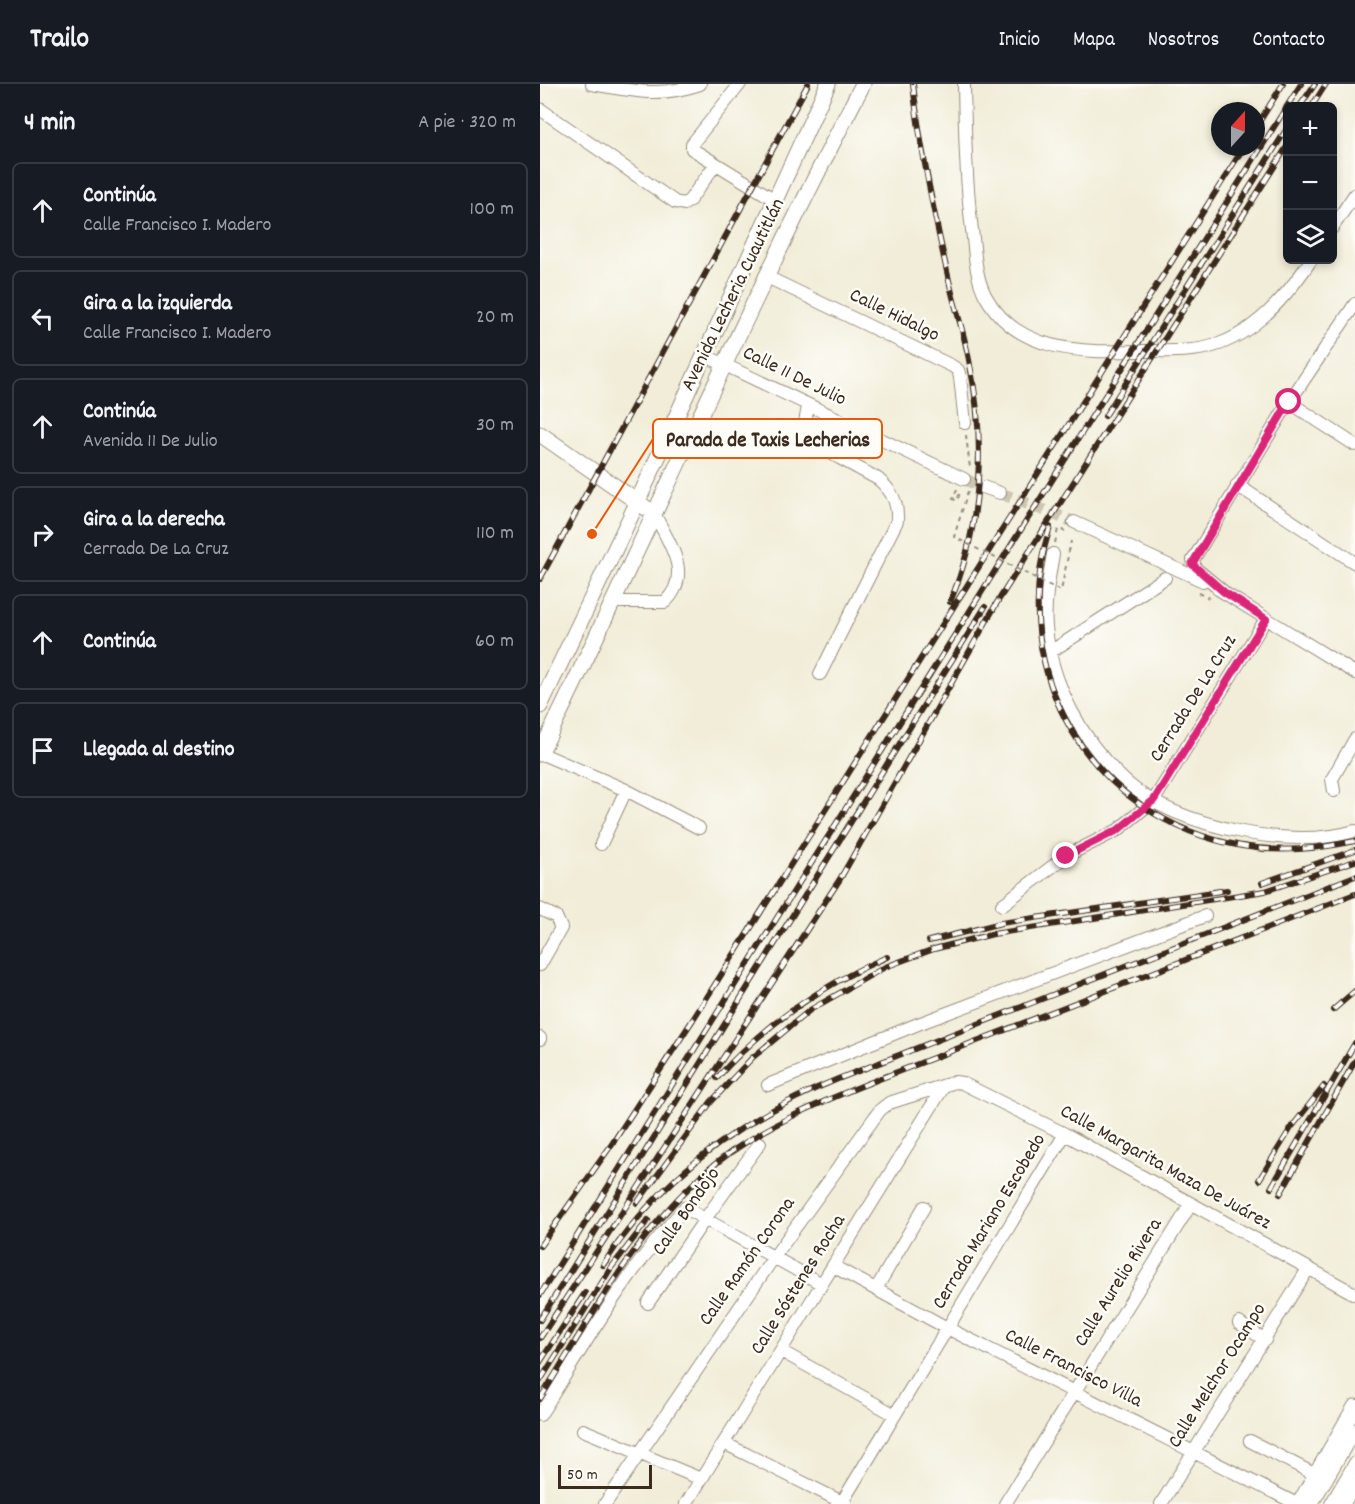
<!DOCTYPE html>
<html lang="es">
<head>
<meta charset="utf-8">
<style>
	:root { --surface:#171b24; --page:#242831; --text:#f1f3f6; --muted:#9ea1a6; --line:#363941 }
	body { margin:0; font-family:Dekko,sans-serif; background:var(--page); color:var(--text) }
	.controls { position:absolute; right:18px; top:18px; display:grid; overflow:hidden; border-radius:9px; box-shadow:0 3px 9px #0003 }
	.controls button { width:54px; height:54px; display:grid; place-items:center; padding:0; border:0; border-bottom:2px solid var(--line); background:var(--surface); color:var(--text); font:30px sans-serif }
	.compass { position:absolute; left:671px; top:18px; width:54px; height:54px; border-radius:50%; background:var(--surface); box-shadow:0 3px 9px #0003; rotate:21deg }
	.scale { position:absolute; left:18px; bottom:15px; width:94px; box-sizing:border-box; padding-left:6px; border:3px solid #3b2a1e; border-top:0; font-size:16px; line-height:21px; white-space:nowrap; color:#3b2a1e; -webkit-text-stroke:4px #fdfcf7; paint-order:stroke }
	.stop { position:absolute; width:18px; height:18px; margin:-14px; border:4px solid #db2777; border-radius:50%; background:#fff }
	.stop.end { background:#db2777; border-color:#fff; box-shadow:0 2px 6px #0008 }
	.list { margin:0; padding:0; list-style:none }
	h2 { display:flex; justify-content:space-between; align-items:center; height:78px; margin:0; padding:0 24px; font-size:26px }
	h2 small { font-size:20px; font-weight:400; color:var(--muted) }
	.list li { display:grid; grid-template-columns:39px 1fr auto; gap:18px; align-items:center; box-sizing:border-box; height:96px; margin:0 12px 12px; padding:0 12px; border:2px solid var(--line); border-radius:9px }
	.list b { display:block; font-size:22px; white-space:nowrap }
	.list p { margin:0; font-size:20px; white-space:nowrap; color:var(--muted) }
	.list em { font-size:20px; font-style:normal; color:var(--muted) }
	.icon { flex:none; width:33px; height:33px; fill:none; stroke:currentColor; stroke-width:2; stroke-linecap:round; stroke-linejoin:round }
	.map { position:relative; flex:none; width:815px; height:1420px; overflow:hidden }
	header { display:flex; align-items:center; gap:36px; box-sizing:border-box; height:84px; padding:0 30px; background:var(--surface); border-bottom:2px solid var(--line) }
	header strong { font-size:28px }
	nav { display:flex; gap:33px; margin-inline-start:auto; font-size:21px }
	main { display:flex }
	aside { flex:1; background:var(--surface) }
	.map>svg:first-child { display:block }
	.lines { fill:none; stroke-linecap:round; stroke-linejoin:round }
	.minor-tunnel { stroke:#cdc6b3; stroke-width:12; stroke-dasharray:12 6; stroke-linecap:butt }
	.minor-casing { stroke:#968c7b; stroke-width:14 }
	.major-casing { stroke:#968c7b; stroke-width:17 }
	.path { stroke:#968c7b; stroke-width:2; stroke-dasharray:4.5 4.5; stroke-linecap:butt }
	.minor { stroke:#fff; stroke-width:12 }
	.major { stroke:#fff; stroke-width:15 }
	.rail-casing { stroke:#3b2a1e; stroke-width:6 }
	.rail { stroke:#fdfcf7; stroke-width:4; stroke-dasharray:11; stroke-linecap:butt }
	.path-bridge { stroke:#968c7b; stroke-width:2; stroke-dasharray:4.5 4.5; stroke-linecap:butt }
	.route { stroke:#db2777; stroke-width:8 }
	.labels { text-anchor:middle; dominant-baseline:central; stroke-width:5; stroke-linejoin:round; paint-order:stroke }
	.street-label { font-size:20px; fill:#3b2a1e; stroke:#fdfcf7 }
	.leader { fill:none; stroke:#e8590c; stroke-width:2 }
	.callout-dot { fill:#e8590c; stroke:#fdfcf7; stroke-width:2 }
	.callout { fill:#fdfcf7; stroke:#e8590c; stroke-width:2 }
	.callout-label { font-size:21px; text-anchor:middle; font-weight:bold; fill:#3b2a1e }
</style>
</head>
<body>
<header>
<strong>Trailo</strong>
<nav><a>Inicio</a><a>Mapa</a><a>Nosotros</a><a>Contacto</a></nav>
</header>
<main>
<aside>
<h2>4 min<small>A pie · 320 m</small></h2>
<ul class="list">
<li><svg class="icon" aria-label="ahead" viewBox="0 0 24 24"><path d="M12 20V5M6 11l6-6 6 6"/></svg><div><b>Continúa</b><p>Calle Francisco I. Madero</p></div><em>100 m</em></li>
<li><svg class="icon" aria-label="left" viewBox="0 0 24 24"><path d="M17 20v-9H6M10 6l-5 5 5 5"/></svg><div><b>Gira a la izquierda</b><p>Calle Francisco I. Madero</p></div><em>20 m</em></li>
<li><svg class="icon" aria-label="ahead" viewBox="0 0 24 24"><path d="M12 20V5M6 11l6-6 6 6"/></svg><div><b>Continúa</b><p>Avenida 11 De Julio</p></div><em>30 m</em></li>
<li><svg class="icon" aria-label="right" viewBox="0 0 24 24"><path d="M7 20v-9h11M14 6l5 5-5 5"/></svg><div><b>Gira a la derecha</b><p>Cerrada De La Cruz</p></div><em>110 m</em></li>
<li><svg class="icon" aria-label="ahead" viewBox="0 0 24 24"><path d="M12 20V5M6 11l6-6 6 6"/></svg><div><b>Continúa</b></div><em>60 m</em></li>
<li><svg class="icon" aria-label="arrive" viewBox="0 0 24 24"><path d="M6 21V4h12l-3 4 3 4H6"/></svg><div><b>Llegada al destino</b></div></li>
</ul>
</aside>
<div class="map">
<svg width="815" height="1420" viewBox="0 0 815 1420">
	<rect width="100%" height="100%" fill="#fdfcf7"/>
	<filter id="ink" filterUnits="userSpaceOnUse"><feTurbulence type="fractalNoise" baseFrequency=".0167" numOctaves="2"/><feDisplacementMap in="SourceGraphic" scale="12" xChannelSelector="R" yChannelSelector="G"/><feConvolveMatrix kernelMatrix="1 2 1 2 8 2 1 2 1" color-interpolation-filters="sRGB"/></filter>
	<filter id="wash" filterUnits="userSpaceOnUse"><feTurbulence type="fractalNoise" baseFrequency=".008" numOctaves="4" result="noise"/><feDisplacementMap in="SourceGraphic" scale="24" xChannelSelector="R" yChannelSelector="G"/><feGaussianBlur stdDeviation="1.35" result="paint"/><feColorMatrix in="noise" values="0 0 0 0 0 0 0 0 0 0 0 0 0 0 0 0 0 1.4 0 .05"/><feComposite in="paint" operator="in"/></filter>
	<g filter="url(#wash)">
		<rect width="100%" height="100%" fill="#f1edd8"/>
	</g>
	<g filter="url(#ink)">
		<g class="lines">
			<path class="minor-tunnel" d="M424,395L443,403
				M460,409L534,438"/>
			<g class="minor-casing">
				<path id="minor" d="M52,0C95,7 118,14 160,0
					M200,0L152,60V65L235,116
					M424,0C425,52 426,102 433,154C435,173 436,193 445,211C477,271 546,268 602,267C628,267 654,269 679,260C718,246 749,209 771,176
					M0,25L135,118L144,120L149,117L175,81
					M792,144L815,110
					M225,192L412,282L418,286L420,293L425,339
					M164,271L424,395
					M749,318L815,361
					M268,323L263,349L265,355L338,395C352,407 358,418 357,437L280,590
					M697,401L815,479
					M443,403L460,409
					M534,438L663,497
					M513,470C509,494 504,518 506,543C511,600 543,659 586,698C616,725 663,740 702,748C739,755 778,758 815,747
					M678,505L815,589
					M684,508L655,484L653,476L749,318L815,220
					M75,518H125C154,490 128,458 114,429
					M510,568L625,494
					M0,669L86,706L159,744
					M794,707L792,695L815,655
					M61,760L86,706
					M462,821L526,772L578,746L614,716L726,535
					M0,825L16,833L21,844L0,881
					M0,954V955
					M228,1001L378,940L665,832
					M293,1182L409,1245L757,1420
					M336,1205L384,1123
					M108,1219L165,1135L220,1059
					M699,1239L725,1256
					M241,1267L355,1331
					M0,1331C45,1260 87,1185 145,1124L282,1200
					M43,1346L161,1395
					M710,1357L778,1392
					M184,1359L306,1420
					M65,1420L234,1173L340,1026L349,1019L415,998L422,999L525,1050L815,1210
					M146,1420L404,1002
					M301,1420L525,1050
					M465,1420L651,1120
					M621,1420L768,1185
					M772,1420L815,1346
					M791,1420L815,1379"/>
			</g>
			<g class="major-casing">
				<path id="major" d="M0,350L106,424
					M0,622L97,419L288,0
					M0,670C109,447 208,220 323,0
					M759,1420L815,1323
					M802,1420L815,1398"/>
			</g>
			<path class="path" d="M426,351L430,384
				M417,405L413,415L417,417L421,406
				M515,459L518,445L525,447
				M658,509L669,514"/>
			<use href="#minor" class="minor"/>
			<use href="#major" class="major"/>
			<g class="rail-casing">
				<path id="rail" d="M373,0C380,64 394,130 408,192C414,221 424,248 429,276C446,355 442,443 410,518
					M760,22L775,0
					M772,22L786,0
					M716,43L743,0
					M565,332L748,43
					M510,443C464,588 551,736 702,762C741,769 777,765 815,757
					M0,495L268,0
					M722,799L815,766
					M389,857L461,839L687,806
					M793,926L815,907
					M177,994C223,942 283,900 347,873
					M719,1096L751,1044L784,1002
					M731,1104L815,959
					M740,1110L815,977
					M97,1119L171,1018L212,974L270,926L345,883L394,865L453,850L725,807L815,777
					M0,1162L70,1063L152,937L704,63
					M63,1181C120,1093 202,1034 298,995L815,792
					M0,1211L761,0
					M0,1236L445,523
					M0,1254L300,795L458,517L748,61
					M0,1278L45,1209
					M0,1297L71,1184L108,1136
					M0,1315C55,1227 105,1130 191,1068C234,1038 281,1018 329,999L815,810"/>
			</g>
			<use href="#rail" class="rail"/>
			<path class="path-bridge" d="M428,407L414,453L521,507L531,457"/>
		</g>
	</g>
	<g class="lines" filter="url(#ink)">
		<path class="route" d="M526,772L578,746L614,716L726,535L684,508L652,480L749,318"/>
	</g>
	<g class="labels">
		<g class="street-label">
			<text transform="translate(194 211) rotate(-64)">Avenida Lecheria Cuautitlán</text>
			<text transform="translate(354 232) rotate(26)">Calle Hidalgo</text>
			<text transform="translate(254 293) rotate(26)">Calle 11 De Julio</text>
			<text transform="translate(654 615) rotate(-58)">Cerrada De La Cruz</text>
			<text transform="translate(625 1084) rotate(29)">Calle Margarita Maza De Juárez</text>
			<text transform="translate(147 1128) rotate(-55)">Calle Bondojo</text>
			<text transform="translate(450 1138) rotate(-59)">Cerrada Mariano Escobedo</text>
			<text transform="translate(208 1178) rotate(-55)">Calle Ramón Corona</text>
			<text transform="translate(579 1199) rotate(-58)">Calle Aurelio Rivera</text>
			<text transform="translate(259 1201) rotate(-58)">Calle Sóstenes Rocha</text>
			<text transform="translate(533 1285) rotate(27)">Calle Francisco Villa</text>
			<text transform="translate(678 1292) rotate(-58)">Calle Melchor Ocampo</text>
		</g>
	</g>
	<path class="leader" d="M52 450L113 355"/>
	<circle class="callout-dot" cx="52" cy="450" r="6"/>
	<rect class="callout" x="113" y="335" width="229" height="39" rx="6"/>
	<g class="callout-label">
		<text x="228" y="362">Parada de Taxis Lecherias</text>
	</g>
</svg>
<div class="controls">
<button>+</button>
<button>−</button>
<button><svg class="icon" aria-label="layers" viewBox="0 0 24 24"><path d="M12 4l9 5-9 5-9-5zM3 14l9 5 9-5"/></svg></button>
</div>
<svg class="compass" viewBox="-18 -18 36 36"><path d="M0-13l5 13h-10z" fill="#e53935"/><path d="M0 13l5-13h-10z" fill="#9ea1a6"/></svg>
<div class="scale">50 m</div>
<div class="stop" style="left:749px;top:318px"></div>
<div class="stop end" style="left:526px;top:772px"></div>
</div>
</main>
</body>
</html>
